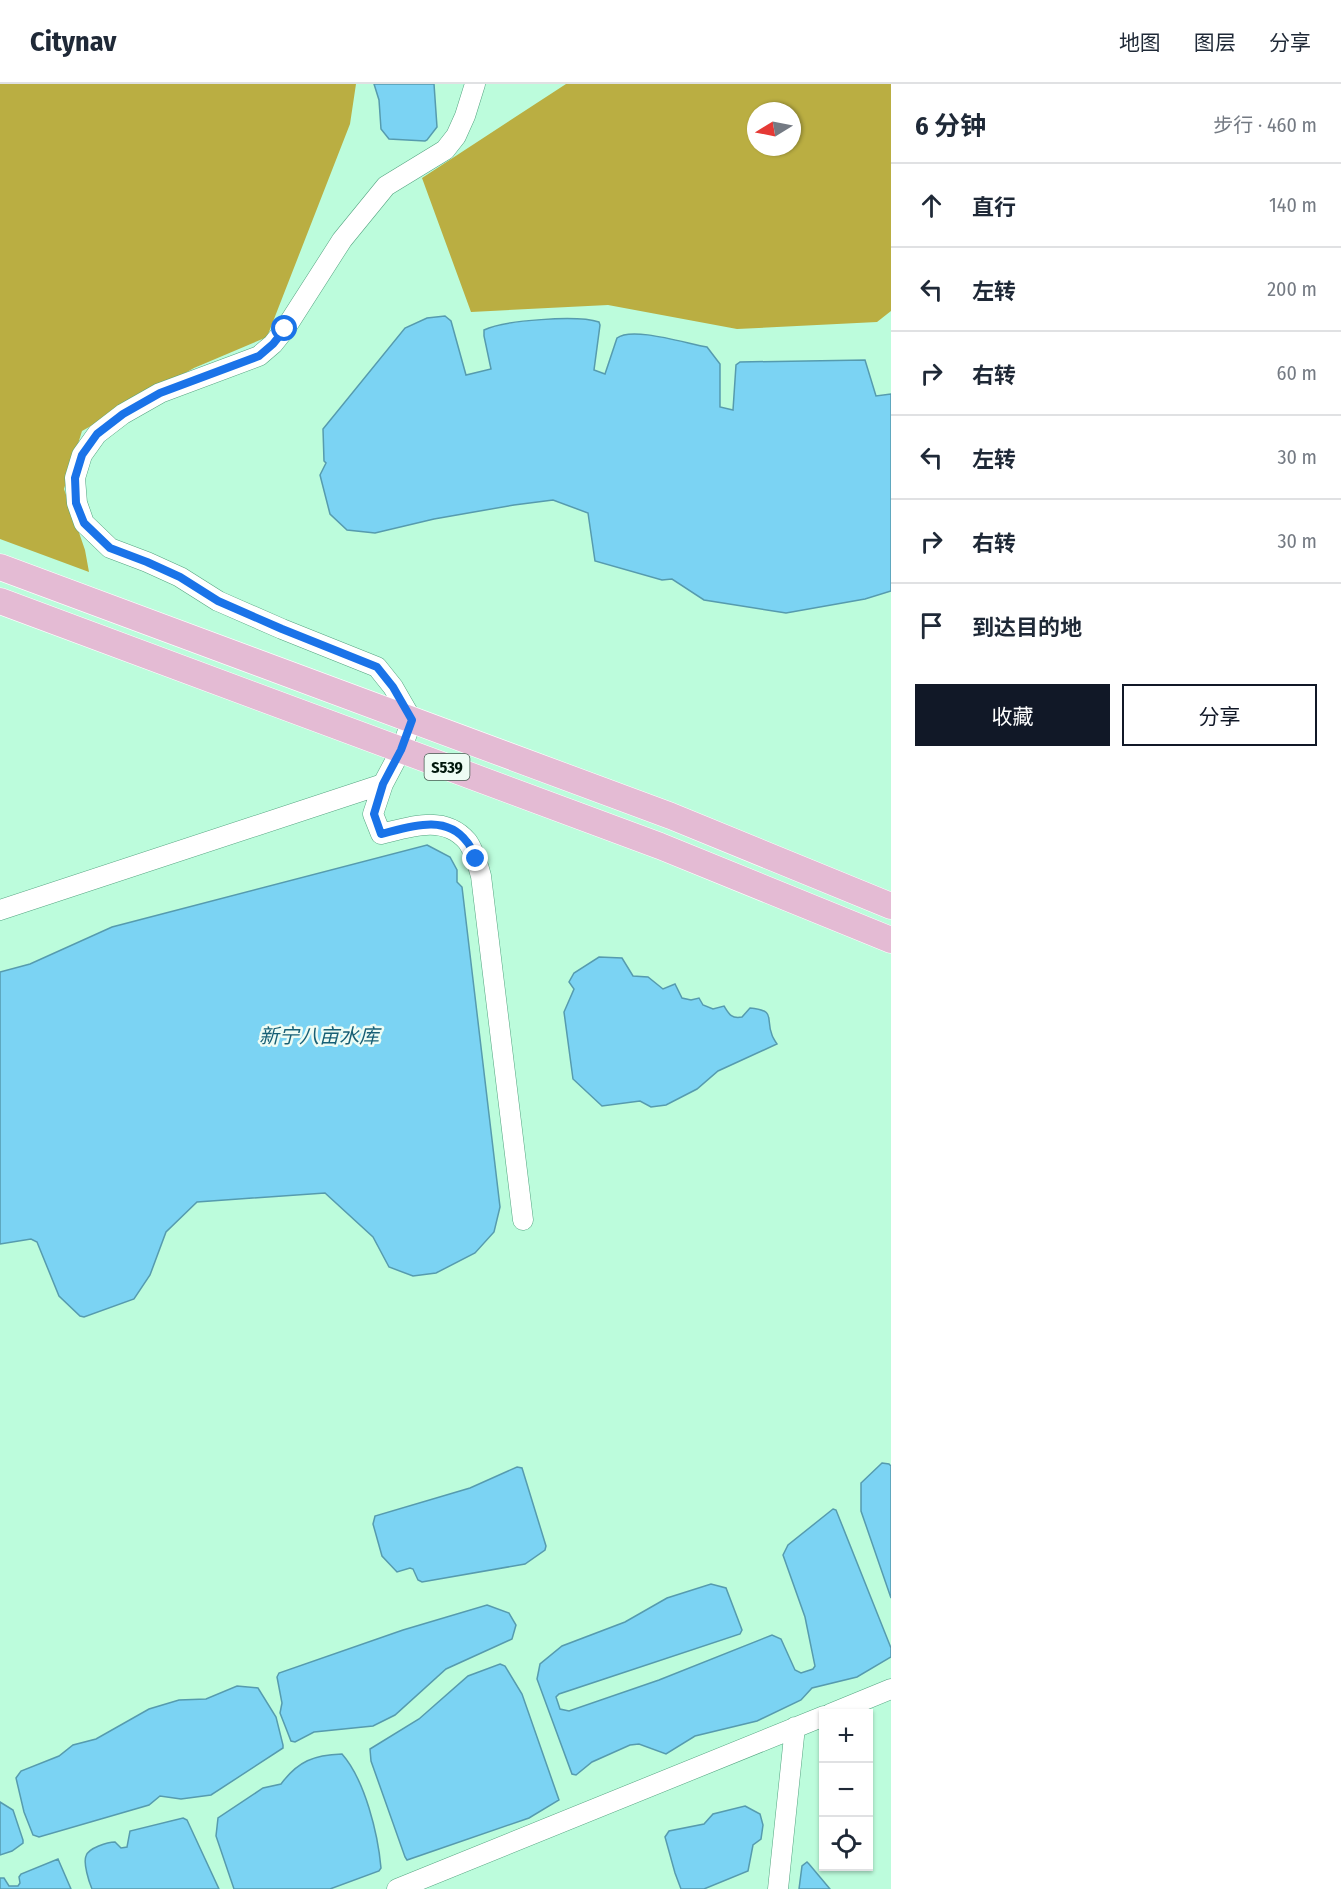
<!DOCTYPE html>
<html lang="zh">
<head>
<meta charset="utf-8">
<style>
	:root { --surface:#fff; --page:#f2f2f3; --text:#1f2937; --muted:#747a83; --line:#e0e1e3; --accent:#111827 }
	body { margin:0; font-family:"Fira Sans Condensed","Noto Sans SC",sans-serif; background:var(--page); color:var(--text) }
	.controls { position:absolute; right:18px; bottom:18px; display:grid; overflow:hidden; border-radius:0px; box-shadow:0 2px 4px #0004 }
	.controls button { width:54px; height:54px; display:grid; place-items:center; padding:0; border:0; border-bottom:2px solid var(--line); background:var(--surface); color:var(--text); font:30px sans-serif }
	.compass { position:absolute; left:747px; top:18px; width:54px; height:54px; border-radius:50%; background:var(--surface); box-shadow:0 2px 4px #0004; rotate:260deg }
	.stop { position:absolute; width:18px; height:18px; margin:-14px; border:4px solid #1a73e8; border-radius:50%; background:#fff }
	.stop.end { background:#1a73e8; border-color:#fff; box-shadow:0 2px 6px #0008 }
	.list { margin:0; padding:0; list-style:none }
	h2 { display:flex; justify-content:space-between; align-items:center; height:78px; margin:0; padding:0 24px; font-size:26px }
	h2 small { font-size:20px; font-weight:400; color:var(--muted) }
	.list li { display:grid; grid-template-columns:39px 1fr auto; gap:18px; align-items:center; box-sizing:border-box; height:84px; padding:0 24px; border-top:2px solid var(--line) }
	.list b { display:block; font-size:22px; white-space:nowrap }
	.list em { font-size:20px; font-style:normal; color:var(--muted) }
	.actions { display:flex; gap:12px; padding:18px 24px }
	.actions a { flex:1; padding:14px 0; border:2px solid var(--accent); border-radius:0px; text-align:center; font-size:21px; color:var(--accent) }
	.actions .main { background:var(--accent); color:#fff }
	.icon { flex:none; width:33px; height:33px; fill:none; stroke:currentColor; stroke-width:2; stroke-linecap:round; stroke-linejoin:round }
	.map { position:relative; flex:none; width:891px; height:1805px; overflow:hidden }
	header { display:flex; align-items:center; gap:36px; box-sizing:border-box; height:84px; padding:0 30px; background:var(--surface); border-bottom:2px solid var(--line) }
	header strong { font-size:28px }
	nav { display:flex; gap:33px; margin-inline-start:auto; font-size:21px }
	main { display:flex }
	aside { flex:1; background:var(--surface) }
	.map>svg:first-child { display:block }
	.forest { fill:#baae42; fill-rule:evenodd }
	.water { fill:#7bd3f3; stroke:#569bae; stroke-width:1.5 }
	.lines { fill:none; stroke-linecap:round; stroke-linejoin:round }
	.minor-casing { stroke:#54a480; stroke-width:21 }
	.major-casing { stroke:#fff; stroke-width:27 }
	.minor { stroke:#fff; stroke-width:20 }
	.major { stroke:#e4bbd4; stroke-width:26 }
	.route { stroke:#1a73e8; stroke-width:8 }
	.labels { text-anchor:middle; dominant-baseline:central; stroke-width:5; stroke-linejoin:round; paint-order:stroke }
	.shield { fill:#edfcf4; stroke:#475c52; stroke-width:1.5 }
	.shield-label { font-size:16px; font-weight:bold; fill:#00170c }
	.water-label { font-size:20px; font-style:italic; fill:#175f75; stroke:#edfcf4 }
</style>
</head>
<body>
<header>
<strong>Citynav</strong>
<nav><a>地图</a><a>图层</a><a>分享</a></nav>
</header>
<main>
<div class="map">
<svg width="891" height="1805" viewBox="0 0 891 1805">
	<rect width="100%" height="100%" fill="#bcfcdc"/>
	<path class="forest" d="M0,0H356L350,40L267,253L194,284L82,347L64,405L85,466L89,488L0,455Z
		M566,0H891V227L877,238L737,245L608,221L471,228L422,94ZM756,27H792V63H756Z"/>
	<path class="water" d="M374,0H434L437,43L427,56L425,57L389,55L381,45L379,16Z
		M445,232L451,237L466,291L491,285L484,252V246C505,236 577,231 599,238L600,241L594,286L605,290L617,254C632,242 688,260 707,263L720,280V323L733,326L736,281L740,278L865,276L876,312L891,310V507L865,515L786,529L704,516L672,495L662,496L595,477L588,429L553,416L514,421L434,435L375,449L347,446L330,430L320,391L326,379L324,377L323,345L405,244L427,234Z
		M427,761L450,773L457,786V798L462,803L500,1123L494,1148L475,1169L436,1189L413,1192L389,1183L373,1153L325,1109L197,1118L166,1148L150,1191L134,1215L84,1233L80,1232L59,1212L37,1158L31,1155L0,1160V888L30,880L112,843Z
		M599,873L622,874L633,892L648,893L663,905L675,900L682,914L691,916L699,914L703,921L713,925L724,922C729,930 731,935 742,933L750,924C777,927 765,933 772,951C773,954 775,957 777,960L718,987L697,1005L666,1021L651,1023L640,1017L602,1022L573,995L564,928L574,905L569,898L574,889Z
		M882,1379L889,1380L891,1382V1514L861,1427V1399Z
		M517,1383L522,1384L546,1462L545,1466L525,1480L422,1498L418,1496L413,1485L410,1484L397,1488L382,1472L373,1440L375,1432L470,1404Z
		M833,1425L836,1426L891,1564V1573L857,1593L812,1604L801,1616L757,1637L695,1652L666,1670L639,1660L630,1661L592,1678L576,1691L572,1690L537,1595L540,1580L562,1562L625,1538L667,1514L711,1500L726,1504L742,1546L740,1550L559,1610L556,1613L560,1625L569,1627L659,1596L772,1551L781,1555L795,1586L801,1589L813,1585L815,1582L805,1533L783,1471L788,1461Z
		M487,1521L509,1529L516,1541L512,1555L446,1585L395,1631L373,1642L314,1648L295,1658L291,1657L280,1629L282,1619L277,1593L279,1589L403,1546Z
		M500,1580L505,1582L522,1610L559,1716L529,1734L407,1776L405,1773L371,1677L370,1665L419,1635L468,1592Z
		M237,1602L258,1604L276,1633L283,1661V1664L211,1711L181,1715L160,1712L149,1721L39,1753L33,1751L24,1728L16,1694L21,1687L59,1672L73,1661L96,1655L149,1625L179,1616L206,1615Z
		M342,1670C365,1696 378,1750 381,1784L379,1787L330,1805H234L216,1752L218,1734L263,1704L281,1700C298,1677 314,1671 342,1670Z
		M0,1718L13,1726L23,1756V1759L12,1767L0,1771Z
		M745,1722L760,1730L763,1741L761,1755L753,1761L748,1787L704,1805H681L675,1789L665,1753L669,1747L704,1740L713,1730Z
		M183,1734L187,1736L219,1805H92C89,1798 83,1779 86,1772C88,1764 108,1758 115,1758L121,1764L127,1763L130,1747Z
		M58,1775L71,1805H0V1794H4L9,1802H18L20,1799L19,1793L21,1790Z
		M807,1778L809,1780L830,1805H799L802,1782Z"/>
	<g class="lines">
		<g class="minor-casing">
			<path id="minor" d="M383,700L373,730L381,750C409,743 444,730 467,757C474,766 478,781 481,792L523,1136
				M0,826L383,700L401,666L412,636L393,603L377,583L282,545L218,517L180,493L147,478L110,464L84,439L77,419L75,394L82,371L97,350L123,330L160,309L259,272L273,260L285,245L342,156L386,102L445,66L456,52L465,32L475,0
				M830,1630L891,1605
				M397,1805L824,1632
				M778,1805L795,1643"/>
		</g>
		<g class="major-casing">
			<path id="major" d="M0,483L671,732L891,822
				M0,517L660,762L891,856"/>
		</g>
		<use href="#minor" class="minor"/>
		<use href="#major" class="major"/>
	</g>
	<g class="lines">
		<path class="route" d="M285,245L273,260L259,272L160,309L123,330L97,350L82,371L75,394L76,419L84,439L110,464L147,478L180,493L218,517L282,545L377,583L393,603L412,636L401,666L383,700L374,730L381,750C409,743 446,729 467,758C471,762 473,770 476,775"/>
	</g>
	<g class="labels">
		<rect class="shield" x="424.5" y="670" width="45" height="26" rx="4.5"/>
		<g class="shield-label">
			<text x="447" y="683">S539</text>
		</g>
		<g class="water-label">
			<text x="319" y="952">新宁八亩水库</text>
		</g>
	</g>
</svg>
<div class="controls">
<button>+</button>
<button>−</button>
<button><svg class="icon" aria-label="locate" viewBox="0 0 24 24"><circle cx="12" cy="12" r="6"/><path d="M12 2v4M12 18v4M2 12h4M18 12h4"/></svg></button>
</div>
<svg class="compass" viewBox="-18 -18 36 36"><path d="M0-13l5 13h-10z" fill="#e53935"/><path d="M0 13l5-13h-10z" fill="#747a83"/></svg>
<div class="stop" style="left:285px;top:245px"></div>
<div class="stop end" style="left:476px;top:775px"></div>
</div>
<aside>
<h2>6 分钟<small>步行 · 460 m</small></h2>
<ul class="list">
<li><svg class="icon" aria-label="ahead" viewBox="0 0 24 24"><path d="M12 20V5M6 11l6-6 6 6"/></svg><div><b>直行</b></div><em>140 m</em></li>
<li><svg class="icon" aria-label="left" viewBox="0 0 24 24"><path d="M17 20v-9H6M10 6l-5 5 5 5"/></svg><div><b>左转</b></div><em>200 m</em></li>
<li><svg class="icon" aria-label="right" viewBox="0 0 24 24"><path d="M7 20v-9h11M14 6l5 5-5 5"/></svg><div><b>右转</b></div><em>60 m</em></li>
<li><svg class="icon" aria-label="left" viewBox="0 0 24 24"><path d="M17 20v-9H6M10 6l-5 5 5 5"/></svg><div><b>左转</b></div><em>30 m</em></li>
<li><svg class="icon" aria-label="right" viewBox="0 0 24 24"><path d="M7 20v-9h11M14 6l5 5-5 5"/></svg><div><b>右转</b></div><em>30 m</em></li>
<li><svg class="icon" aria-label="arrive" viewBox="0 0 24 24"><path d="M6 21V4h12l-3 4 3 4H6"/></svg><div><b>到达目的地</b></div></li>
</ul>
<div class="actions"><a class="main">收藏</a><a>分享</a></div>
</aside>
</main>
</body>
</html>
